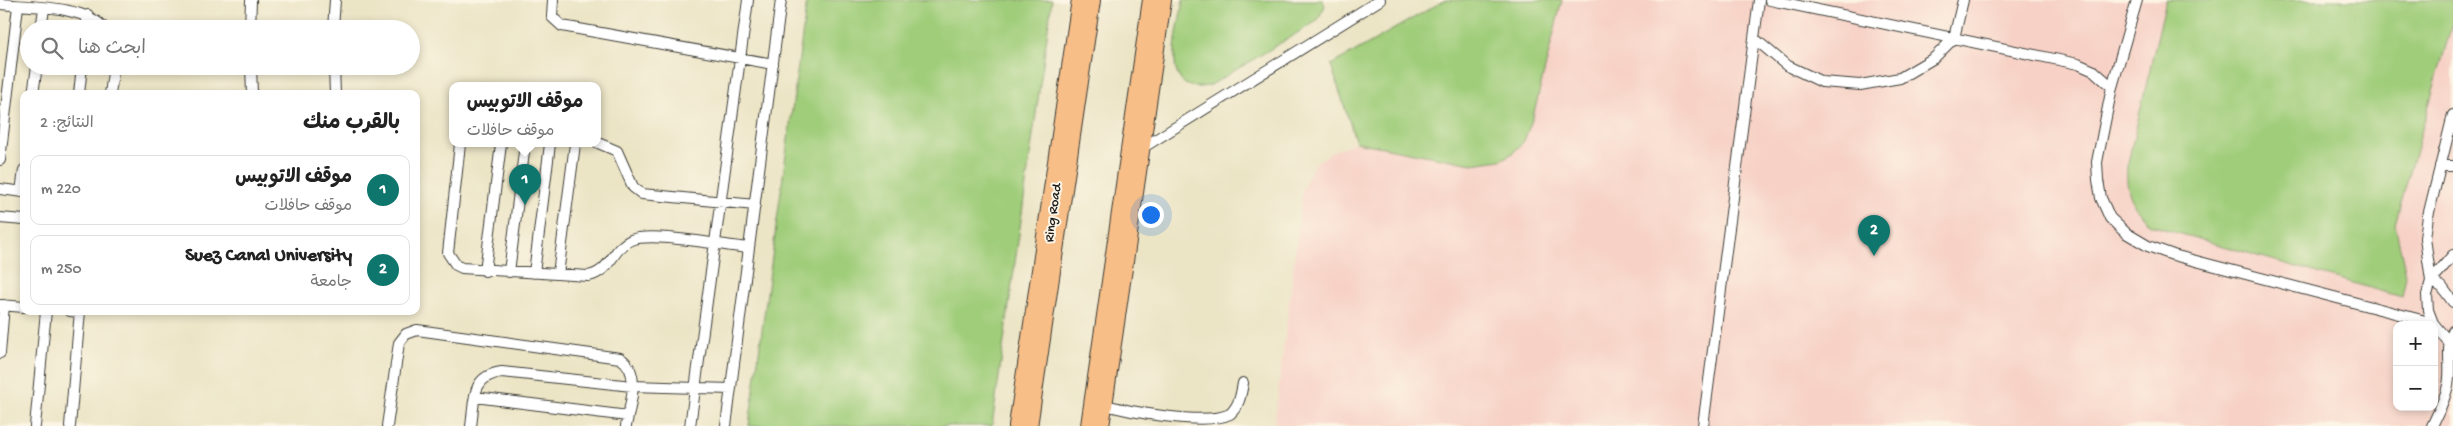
<!DOCTYPE html>
<html lang="ar">
<head>
<meta charset="utf-8">
<style>
	:root { --surface:#fff; --page:#f6f6f6; --text:#222; --muted:#767676; --line:#e0e0e0; --accent:#0f766e }
	body { margin:0; font-family:"Gochi Hand","Playpen Sans Arabic",sans-serif; background:var(--page); color:var(--text); direction:rtl }
	.controls { position:absolute; right:15px; bottom:15px; display:grid; overflow:hidden; border-radius:10px; box-shadow:0 2px 8px #0003 }
	.controls button { width:45px; height:45px; display:grid; place-items:center; padding:0; border:0; border-bottom:1px solid var(--line); background:var(--surface); color:var(--text); font:25px sans-serif }
	.you { position:absolute; left:1150px; top:214px; width:18px; height:18px; margin:-12px; border:4px solid #fff; border-radius:50%; background:#1a73e8; box-shadow:0 0 0 8px #1a73e833 }
	.badge { display:grid; place-items:center; width:32px; height:32px; border-radius:50%; background:var(--accent); color:#fff; font-size:16px; font-weight:700 }
	.pin { position:absolute; translate:-50% -41px; filter:drop-shadow(0 1px 2px #0008) }
	.pin::after { content:''; position:absolute; top:26px; width:18px; height:15px; background:inherit; clip-path:polygon(0 0,100% 0,50% 100%) }
	.popup { position:absolute; left:449px; top:82px; width:152px; height:65px; box-sizing:border-box; display:grid; place-content:center; border-radius:10px; background:var(--surface); filter:drop-shadow(0 1px 4px #0005); font-size:16px; white-space:nowrap; color:var(--muted) }
	.popup b { font-size:19px; color:var(--text) }
	.popup::after { content:''; position:absolute; left:50%; top:100%; margin-left:-10px; border:10px solid transparent; border-top-color:var(--surface) }
	.list { margin:0; padding:0; list-style:none }
	h2 { display:flex; justify-content:space-between; align-items:center; height:65px; margin:0; padding:0 20px; font-size:21px }
	h2 small { font-size:16px; font-weight:400; color:var(--muted) }
	.list li { display:grid; grid-template-columns:32px 1fr auto; gap:15px; align-items:center; box-sizing:border-box; height:70px; margin:0 10px 10px; padding:0 10px; border:1px solid var(--line); border-radius:10px }
	.list b { display:block; font-size:19px; white-space:nowrap }
	.list p { margin:0; font-size:16px; white-space:nowrap; color:var(--muted) }
	.list em { font-size:16px; font-style:normal; color:var(--muted) }
	.icon { flex:none; width:28px; height:28px; fill:none; stroke:currentColor; stroke-width:2; stroke-linecap:round; stroke-linejoin:round }
	.map { position:relative; flex:none; width:2453px; height:426px; overflow:hidden; direction:ltr }
	.search { position:absolute; background:var(--surface); box-shadow:0 2px 8px #0003; left:20px; top:20px; width:400px; height:55px; display:flex; align-items:center; gap:12px; box-sizing:border-box; padding:0 18px; border-radius:28px; color:var(--muted); font-size:19px }
	.panel { position:absolute; background:var(--surface); box-shadow:0 2px 8px #0003; left:20px; top:90px; width:400px; height:225px; border-radius:10px; direction:rtl }
	.map>svg:first-child { display:block }
	.built { fill:#f7d1c6; fill-rule:evenodd }
	.green { fill:#a0cd7a; stroke:#5e744b }
	.lines { fill:none; stroke-linecap:round; stroke-linejoin:round }
	.lane-casing { stroke:#3b3a35; stroke-width:12 }
	.primary-casing { stroke:#3b3a35; stroke-width:30 }
	.lane { stroke:#fff; stroke-width:10 }
	.primary { stroke:#f7be87; stroke-width:28 }
	.labels { text-anchor:middle; dominant-baseline:central; stroke-width:4; stroke-linejoin:round; paint-order:stroke }
	.street-label { font-size:14px; fill:#1c1c1c; stroke:#fcf5e5 }
</style>
</head>
<body>
<div class="map">
<svg width="2453" height="426" viewBox="0 0 2453 426">
	<rect width="100%" height="100%" fill="#fcf5e5"/>
	<filter id="ink" filterUnits="userSpaceOnUse"><feTurbulence type="fractalNoise" baseFrequency=".02" numOctaves="2"/><feDisplacementMap in="SourceGraphic" scale="10" xChannelSelector="R" yChannelSelector="G"/><feConvolveMatrix kernelMatrix="1 2 1 2 8 2 1 2 1" color-interpolation-filters="sRGB"/></filter>
	<filter id="wash" filterUnits="userSpaceOnUse"><feTurbulence type="fractalNoise" baseFrequency=".0096" numOctaves="4" result="noise"/><feDisplacementMap in="SourceGraphic" scale="20" xChannelSelector="R" yChannelSelector="G"/><feGaussianBlur stdDeviation="1.12" result="paint"/><feColorMatrix in="noise" values="0 0 0 0 0 0 0 0 0 0 0 0 0 0 0 0 0 1.4 0 .05"/><feComposite in="paint" operator="in"/></filter>
	<g filter="url(#wash)">
		<rect width="100%" height="100%" fill="#ebe4c5"/>
		<path class="built" d="M1562,0H2453V426H1274L1303,188L1314,164L1334,151L1356,142L1472,164L1524,141L1533,117ZM2397,325H2434V407H2397Z"/>
		<path class="green" d="M807,0H1052L992,426H749Z
			M1183,0H1323L1325,6L1317,21L1211,85C1156,100 1179,29 1183,0Z
			M1445,0H1562L1533,117L1524,141L1513,153L1501,160L1472,164L1356,142L1331,65Z
			M2166,0H2453V21L2395,224L2406,275L2402,297L2150,225C2133,206 2125,193 2127,167Z"/>
	</g>
	<g filter="url(#ink)">
		<g class="lines">
			<g class="lane-casing">
				<path id="lane" d="M553,0L552,17L562,26L773,64
					M1770,0L2078,64L2094,71L2112,87
					M2137,0L2112,87L2097,162L2098,180L2101,198L2110,218L2126,233L2148,246L2173,255L2433,323
					M0,4C30,7 85,5 105,29
					M41,29L44,9
					M86,29L88,15
					M250,29L251,0
					M333,29L335,0
					M1755,39L1786,65L1822,82L1860,85L1900,78L1934,58L1954,38L1963,0
					M251,66L252,94
					M334,66L335,94
					M33,94L37,66
					M79,94L82,66
					M110,94L114,66
					M598,143L617,151L633,187L642,194L755,205
					M460,144L448,253L456,265L462,268L588,276C612,271 611,249 631,240C651,231 724,246 749,248
					M1139,150L1380,0
					M0,160L18,6
					M2440,166H2453
					M0,189L24,192
					M21,192L24,170
					M0,218L24,220
					M485,271L501,144
					M509,272L525,144
					M534,273L550,144
					M558,274L575,144
					M2431,281L2453,255
					M2431,281L2442,287L2453,302
					M0,305L24,307
					M70,311L80,312
					M2448,341L2433,323L2428,310L2427,295L2431,281L2425,238L2428,216L2453,115
					M0,353L4,305
					M475,397L628,416
					M1099,403C1128,412 1206,426 1230,414C1239,406 1241,395 1243,383
					M35,426L46,311
					M70,426L80,311
					M387,426L399,343L406,334L417,330L620,358C642,372 630,404 626,426
					M471,426C475,401 470,376 502,372L632,386L731,389
					M690,426L748,0
					M726,426L781,0
					M1703,426L1759,0
					M2432,426C2438,413 2445,400 2448,385C2452,367 2445,348 2453,331"/>
			</g>
			<g class="primary-casing">
				<path id="primary" d="M1023,426L1086,0
					M1095,426L1157,0"/>
			</g>
			<use href="#lane" class="lane"/>
			<use href="#primary" class="primary"/>
		</g>
	</g>
	<g class="labels">
		<g class="street-label">
			<text transform="translate(1054 213) rotate(-82)">Ring Road</text>
		</g>
	</g>
</svg>
<div class="controls">
<button>+</button>
<button>−</button>
</div>
<div class="you"></div>
<div class="pin badge" style="left:525px;top:205px">1</div>
<div class="popup"><b>موقف الاتوبيس</b>موقف حافلات</div>
<div class="pin badge" style="left:1874px;top:256px">2</div>
<div class="search"><svg class="icon" aria-label="search" viewBox="0 0 24 24"><circle cx="10" cy="10" r="6"/><path d="M15 15l6 6"/></svg>ابحث هنا</div>
<section class="panel">
<h2>بالقرب منك<small>النتائج: 2</small></h2>
<ul class="list">
<li><span class="badge">1</span><div><b>موقف الاتوبيس</b><p>موقف حافلات</p></div><em>220 m</em></li>
<li><span class="badge">2</span><div><b>Suez Canal University</b><p>جامعة</p></div><em>250 m</em></li>
</ul>
</section>
</div>
</body>
</html>
